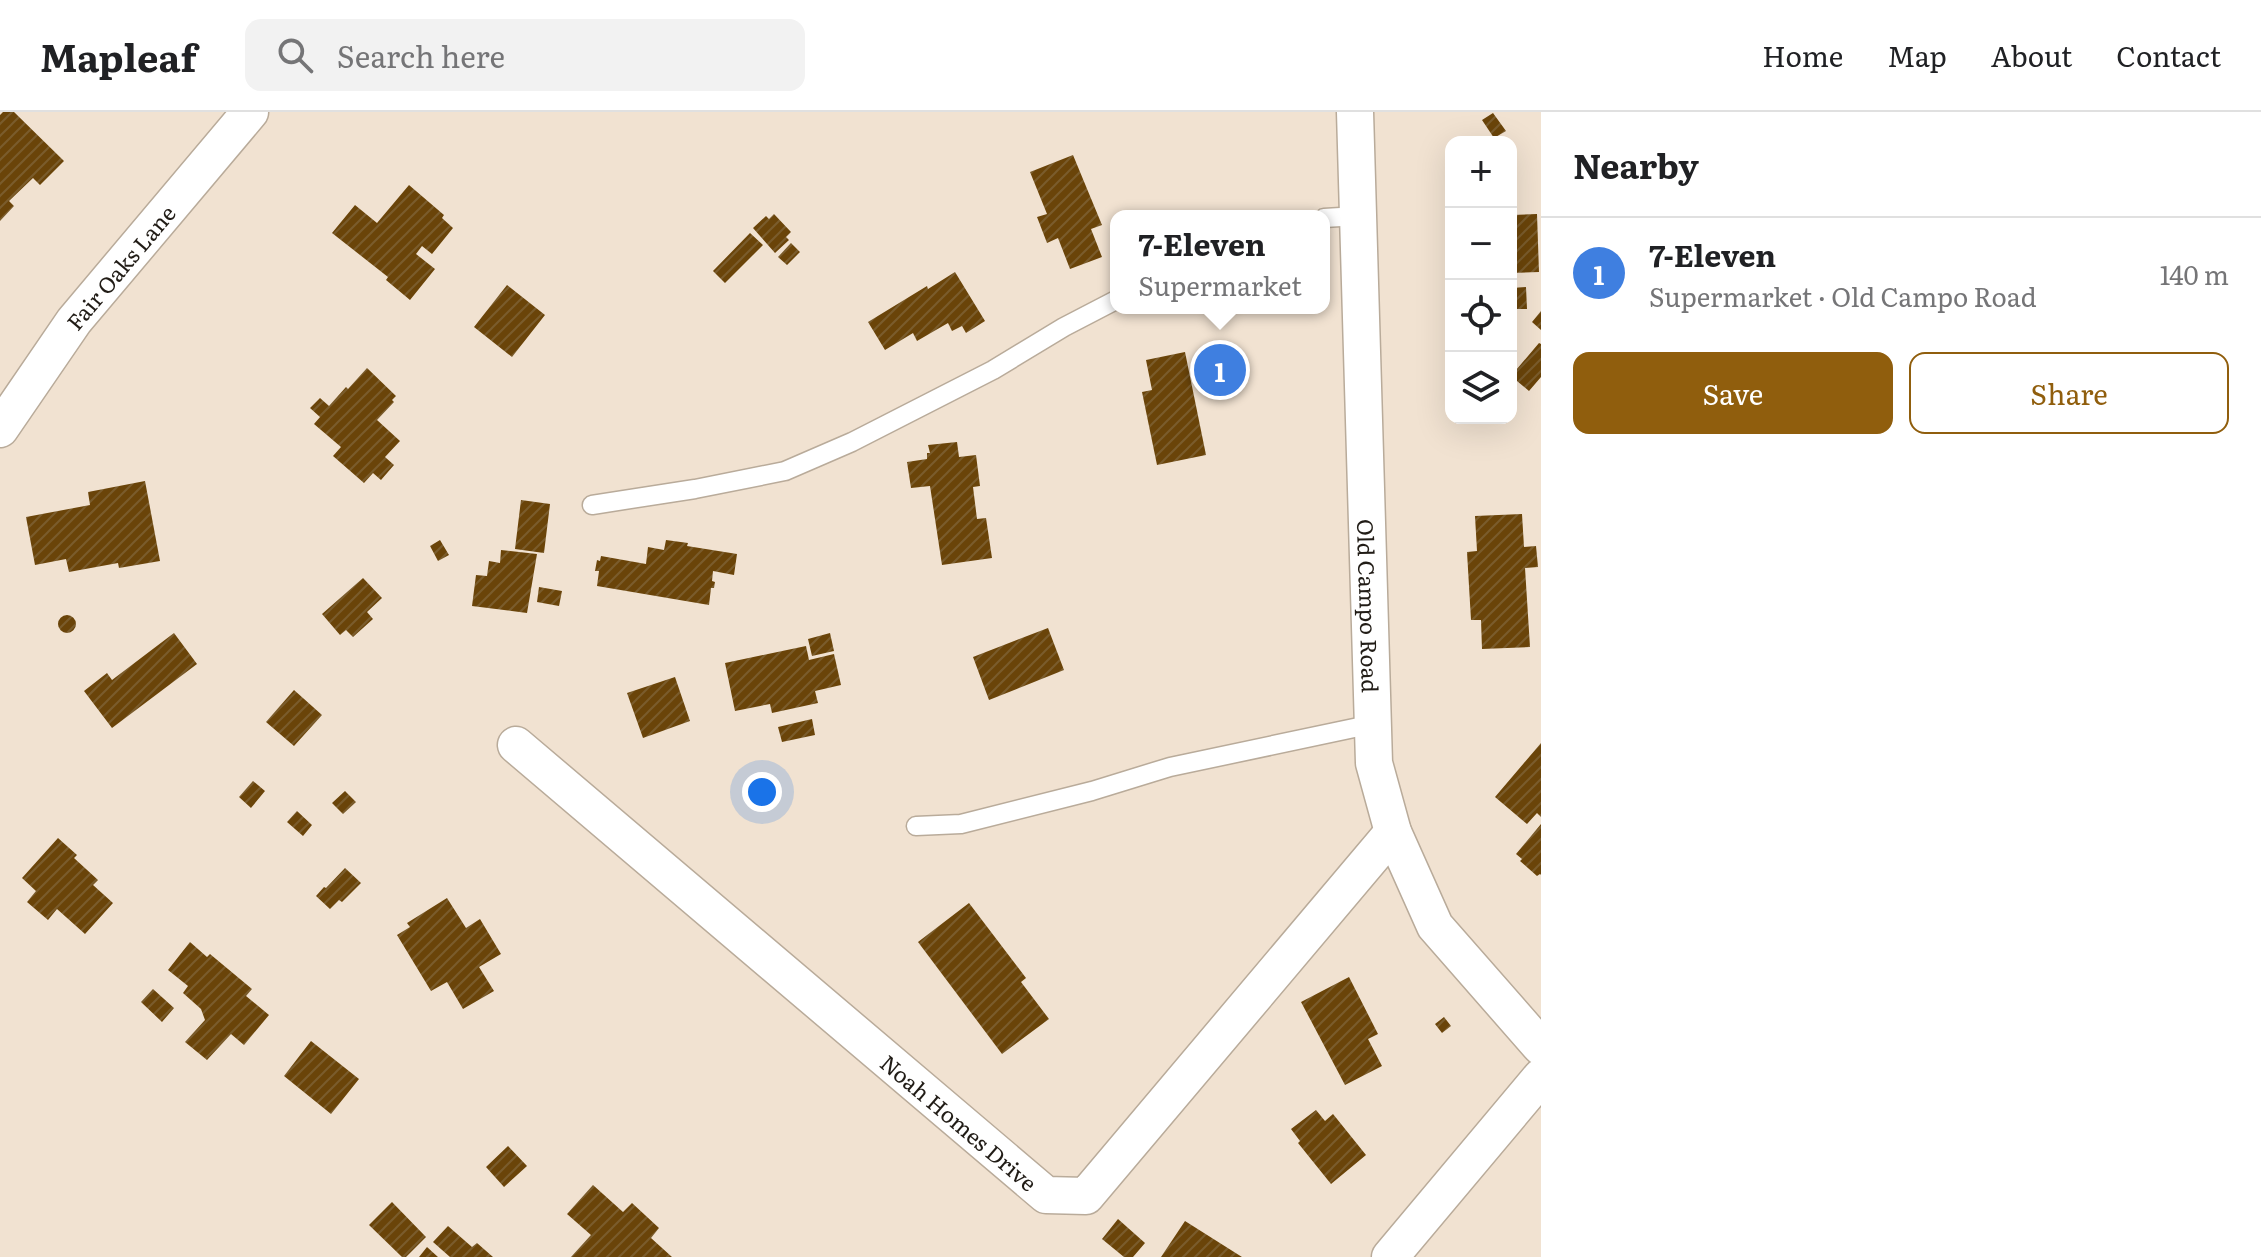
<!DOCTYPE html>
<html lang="en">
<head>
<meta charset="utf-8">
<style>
	:root { --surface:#fff; --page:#f2f2f2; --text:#202124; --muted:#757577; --line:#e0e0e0; --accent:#905e0d }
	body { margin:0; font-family:Literata,serif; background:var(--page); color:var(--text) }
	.controls { position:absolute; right:24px; top:24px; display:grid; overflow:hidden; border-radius:16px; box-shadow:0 8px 32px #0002 }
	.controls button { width:72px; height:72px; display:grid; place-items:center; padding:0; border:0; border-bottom:2px solid var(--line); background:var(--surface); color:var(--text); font:40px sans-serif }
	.you { position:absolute; left:762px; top:680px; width:28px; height:28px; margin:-20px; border:6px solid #fff; border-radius:50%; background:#1a73e8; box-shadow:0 0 0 12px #1a73e833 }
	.badge { display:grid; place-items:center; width:52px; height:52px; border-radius:50%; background:var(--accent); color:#fff; font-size:26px; font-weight:700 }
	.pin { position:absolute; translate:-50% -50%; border:4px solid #fff; box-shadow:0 2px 8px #0006 }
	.popup { position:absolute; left:1110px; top:98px; width:220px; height:104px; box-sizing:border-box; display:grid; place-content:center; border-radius:16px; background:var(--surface); filter:drop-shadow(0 2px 6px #0005); font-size:26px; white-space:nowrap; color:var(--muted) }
	.popup b { font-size:30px; color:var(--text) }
	.popup::after { content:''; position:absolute; left:50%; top:100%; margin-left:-16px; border:16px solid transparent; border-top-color:var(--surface) }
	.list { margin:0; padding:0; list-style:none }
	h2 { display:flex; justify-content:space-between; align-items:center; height:104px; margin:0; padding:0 32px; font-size:34px }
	h2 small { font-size:26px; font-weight:400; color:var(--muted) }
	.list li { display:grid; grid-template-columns:52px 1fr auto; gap:24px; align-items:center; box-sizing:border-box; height:112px; padding:0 32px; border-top:2px solid var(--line) }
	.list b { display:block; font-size:30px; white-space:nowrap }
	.list p { margin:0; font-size:26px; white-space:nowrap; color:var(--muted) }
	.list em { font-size:26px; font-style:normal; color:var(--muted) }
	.actions { display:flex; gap:16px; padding:24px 32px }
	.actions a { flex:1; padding:18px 0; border:2px solid var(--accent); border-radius:16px; text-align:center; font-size:28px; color:var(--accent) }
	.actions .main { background:var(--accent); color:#fff }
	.icon { flex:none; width:44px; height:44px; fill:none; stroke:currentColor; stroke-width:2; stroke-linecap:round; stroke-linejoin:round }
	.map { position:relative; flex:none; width:1541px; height:1145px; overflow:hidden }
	header { display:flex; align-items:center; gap:48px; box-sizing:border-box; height:112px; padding:0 40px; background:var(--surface); border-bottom:2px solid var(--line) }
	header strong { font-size:38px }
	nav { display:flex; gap:44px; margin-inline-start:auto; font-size:28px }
	.search { width:560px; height:72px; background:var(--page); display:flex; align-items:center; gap:20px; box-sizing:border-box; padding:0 28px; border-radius:16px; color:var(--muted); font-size:30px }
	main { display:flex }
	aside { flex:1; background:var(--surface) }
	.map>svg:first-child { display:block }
	.building { fill:url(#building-hatch) }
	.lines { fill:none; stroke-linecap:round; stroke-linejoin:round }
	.lane-casing { stroke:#b9ab9a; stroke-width:21 }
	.street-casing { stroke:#b9ab9a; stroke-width:39 }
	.lane { stroke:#fff; stroke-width:18 }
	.street { stroke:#fff; stroke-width:36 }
	.labels { text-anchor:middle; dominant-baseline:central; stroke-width:8; stroke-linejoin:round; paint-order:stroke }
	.street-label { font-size:22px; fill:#211c16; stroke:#f1e2d1 }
</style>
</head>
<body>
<header>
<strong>Mapleaf</strong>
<div class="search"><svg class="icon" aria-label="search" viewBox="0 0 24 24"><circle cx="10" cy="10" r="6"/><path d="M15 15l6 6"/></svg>Search here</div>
<nav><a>Home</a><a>Map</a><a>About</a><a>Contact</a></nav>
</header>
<main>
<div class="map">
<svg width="1541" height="1145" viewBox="0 0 1541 1145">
	<defs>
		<pattern id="building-hatch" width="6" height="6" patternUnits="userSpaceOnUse" patternTransform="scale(2)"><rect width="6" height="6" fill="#6a4409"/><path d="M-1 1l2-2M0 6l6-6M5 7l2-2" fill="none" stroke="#7a5c2c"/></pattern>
	</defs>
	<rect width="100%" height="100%" fill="#f1e2d1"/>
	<path class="building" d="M3,0H14L64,49L40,73L33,66L9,89L14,94L0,109V3Z
		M1493,1L1506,19L1494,26L1482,8Z
		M1073,43L1102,113L1091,117L1102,145L1070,157L1058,126L1047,131L1037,105L1047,102L1030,60Z
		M409,73L444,103L442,106L453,116L432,142L422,134L416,142L435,157L410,188L386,168L388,165L332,121L355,93L377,111Z
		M774,102L791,120L786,125L789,128L775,141L753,116L766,104L769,107Z
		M1537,102L1539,160L1511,161V103Z
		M750,121L763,133L725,171L713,159Z
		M791,131L800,140L787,153L778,145Z
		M955,160L985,209L966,221L962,214L952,219L948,211L917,229L913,221L885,238L868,210L927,174L928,177Z
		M507,173L545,203L512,245L474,215Z
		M1526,175L1527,197H1514V202H1511V176Z
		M1541,199V218L1532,210Z
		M1539,231L1541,232V265L1529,279L1511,264Z
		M1185,240L1206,343L1157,353L1142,280L1152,278L1146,248Z
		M367,256L396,284L392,288L394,290L377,308L400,329L385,345L394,353L381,368L373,361L364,371L333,344L341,335L314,312L320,305L310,296L320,286L329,294L346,275L348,277Z
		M957,330L959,345L976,343L980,374L973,375L977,407L986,406L992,446L942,453L930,374L911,376L907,350L927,347V341H930L928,333Z
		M145,369L160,449L119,456L118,451L69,460L66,447L35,453L26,405L90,393L88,380Z
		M521,388L550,392L544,441L515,437Z
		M1522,402L1524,435L1536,434L1538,455L1525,456L1530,535L1482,537L1481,508H1471L1467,440L1477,439L1475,404Z
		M440,428L449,443L438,449L430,434Z
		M666,428L688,431L687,434L737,442L734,463L713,459L712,469L715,470L714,476H711L709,493L597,474L599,459H595L597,448L600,449L601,444L646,452L648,435L664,438Z
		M501,438L537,442L527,501L472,494L476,463L487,464L489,449L500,451Z
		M363,466L382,486L367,500L373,507L353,525L346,518L340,523L322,502Z
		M539,475L562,479L559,494L537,490Z
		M58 512a9 9 0 1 1 18 0a9 9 0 1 1-18 0Z
		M1048,516L1064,558L989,588L973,545Z
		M174,521L197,552L112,616L84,579L107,561L112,568Z
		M830,521L834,539L812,544L808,527Z
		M806,534L809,548L834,542L841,573L815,579L818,591L772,601L770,592L735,599L725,551Z
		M675,565L690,609L643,626L627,581Z
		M294,578L322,603L294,634L266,610Z
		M812,607L815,623L782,630L778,615Z
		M1541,631V705L1537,701L1527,712L1495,685Z
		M253,669L265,679L251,696L239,685Z
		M345,679L356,690L343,702L332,691Z
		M297,699L312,713L303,724L287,710Z
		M1541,712V763L1540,762L1537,764L1520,749L1522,747L1516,742Z
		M58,726L77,743L74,746L98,768L93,773L113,791L85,822L57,797L48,808L27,790L36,779L22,766Z
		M345,756L361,771L342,790L339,788L330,797L316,784L324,775L326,776Z
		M447,786L466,816L480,807L501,842L479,855L494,879L463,897L447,870L431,879L397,823L410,815L407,811Z
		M969,791L1026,866L1021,870L1049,907L1002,942L918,830Z
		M190,830L207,845L210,842L252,877L246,884L269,903L244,933L231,922L207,948L185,930L205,908L201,897L183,881L188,874L168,858Z
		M1349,865L1378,922L1368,927L1382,954L1345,973L1301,890Z
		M153,877L174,896L162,910L141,890Z
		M1444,905L1451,914L1442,921L1435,912Z
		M311,929L359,967L331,1002L284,964Z
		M1316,998L1325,1009L1333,1002L1366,1043L1331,1072L1298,1031L1300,1029L1291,1017Z
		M508,1034L527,1054L504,1075L486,1055Z
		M593,1073L623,1100L632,1091L659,1116L651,1126L672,1145H571L591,1123L567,1102Z
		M392,1090L426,1125L406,1145H402L369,1113Z
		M1118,1107L1145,1131L1133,1145H1124L1102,1127Z
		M1185,1109L1242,1145H1161Z
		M448,1114L472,1135L477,1131L493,1145H450L433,1130Z
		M427,1135L438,1145H419Z"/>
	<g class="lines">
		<g class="lane-casing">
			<path id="lane" d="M1324,106L1358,104
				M592,393L695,377L785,359L852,330L993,258L1064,215L1116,188
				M916,714L961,712L1092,679L1170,655L1373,612"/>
		</g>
		<g class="street-casing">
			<g id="street">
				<path id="s1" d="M1355,0L1374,651L1393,720L1435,814L1541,935"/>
				<path id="s2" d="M0,317L74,209L250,0"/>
				<path id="s3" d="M516,633L1046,1083L1086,1084L1393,720"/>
				<path d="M1390,1145L1541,965"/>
			</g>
		</g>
		<use href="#lane" class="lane"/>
		<use href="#street" class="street"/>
	</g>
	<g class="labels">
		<g class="street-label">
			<text stroke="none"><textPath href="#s2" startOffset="202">Fair Oaks Lane</textPath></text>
			<text stroke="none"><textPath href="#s1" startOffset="494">Old Campo Road</textPath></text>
			<text stroke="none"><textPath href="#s3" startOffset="582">Noah Homes Drive</textPath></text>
		</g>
	</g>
</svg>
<div class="controls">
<button>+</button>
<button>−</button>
<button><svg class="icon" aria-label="locate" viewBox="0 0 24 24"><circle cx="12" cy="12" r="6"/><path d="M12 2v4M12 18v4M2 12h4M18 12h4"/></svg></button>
<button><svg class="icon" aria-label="layers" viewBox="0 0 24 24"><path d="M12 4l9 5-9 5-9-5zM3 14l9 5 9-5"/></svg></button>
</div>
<div class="you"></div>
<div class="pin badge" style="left:1220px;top:258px;background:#3f7fe0">1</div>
<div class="popup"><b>7-Eleven</b>Supermarket</div>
</div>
<aside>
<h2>Nearby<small></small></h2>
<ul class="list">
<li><span class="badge" style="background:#3f7fe0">1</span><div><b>7-Eleven</b><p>Supermarket · Old Campo Road</p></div><em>140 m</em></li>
</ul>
<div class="actions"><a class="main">Save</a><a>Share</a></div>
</aside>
</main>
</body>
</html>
